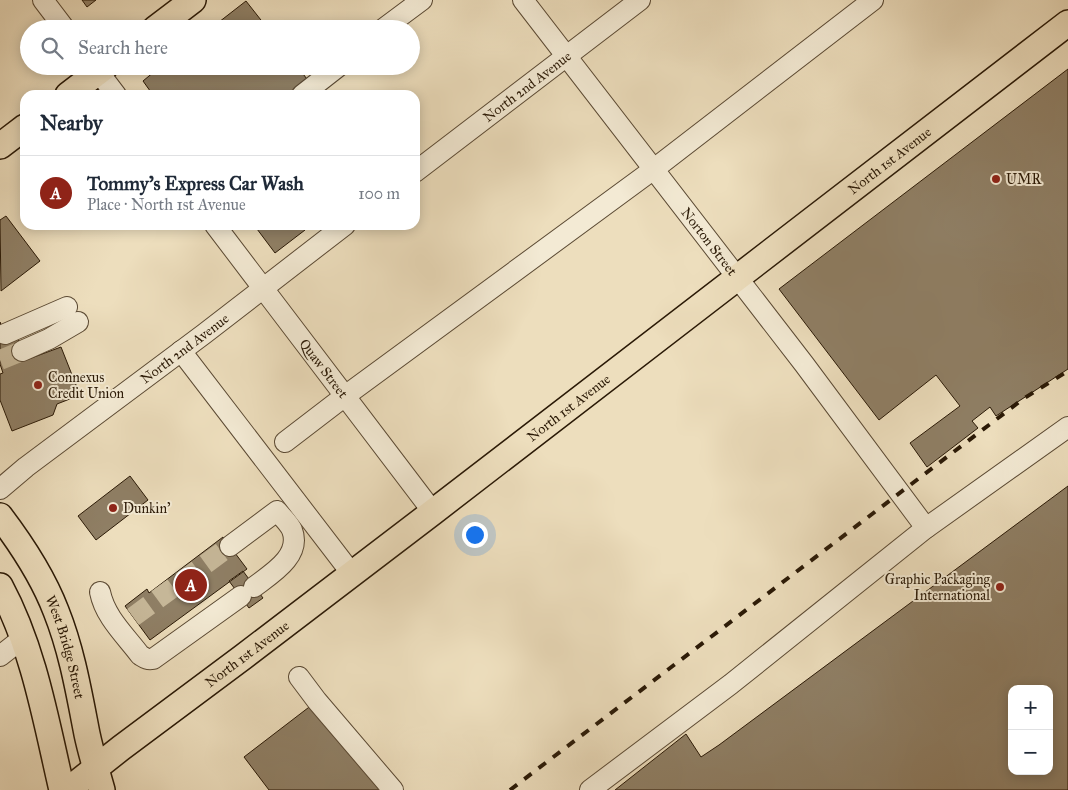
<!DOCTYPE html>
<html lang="en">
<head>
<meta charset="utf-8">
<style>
	:root { --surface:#fff; --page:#f6f6f7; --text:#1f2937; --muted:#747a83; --line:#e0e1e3; --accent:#8f2418 }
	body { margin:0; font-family:"IM FELL Great Primer",serif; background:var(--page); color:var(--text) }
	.controls { position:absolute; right:15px; bottom:15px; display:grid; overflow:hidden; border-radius:10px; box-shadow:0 2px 12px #0003 }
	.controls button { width:45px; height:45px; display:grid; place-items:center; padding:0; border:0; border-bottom:1px solid var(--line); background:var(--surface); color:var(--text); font:25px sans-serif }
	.you { position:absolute; left:474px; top:534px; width:18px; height:18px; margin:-12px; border:4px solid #fff; border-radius:50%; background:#1a73e8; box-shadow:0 0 0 8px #1a73e833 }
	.badge { display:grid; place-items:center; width:32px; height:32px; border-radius:50%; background:var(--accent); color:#fff; font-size:16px; font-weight:700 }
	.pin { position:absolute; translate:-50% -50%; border:2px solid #fff; box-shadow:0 1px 5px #0006 }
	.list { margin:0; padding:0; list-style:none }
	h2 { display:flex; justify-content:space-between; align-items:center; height:65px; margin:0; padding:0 20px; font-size:21px }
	h2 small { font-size:16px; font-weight:400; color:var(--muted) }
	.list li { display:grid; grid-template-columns:32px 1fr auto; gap:15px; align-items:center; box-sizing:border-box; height:75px; padding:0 20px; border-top:1px solid var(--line) }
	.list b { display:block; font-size:19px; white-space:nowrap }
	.list p { margin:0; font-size:16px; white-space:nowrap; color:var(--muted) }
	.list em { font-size:16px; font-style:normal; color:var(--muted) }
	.icon { flex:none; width:28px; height:28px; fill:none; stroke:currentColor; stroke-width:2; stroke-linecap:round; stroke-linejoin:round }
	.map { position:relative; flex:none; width:1068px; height:790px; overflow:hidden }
	.search { position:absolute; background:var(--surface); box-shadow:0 2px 12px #0003; left:20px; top:20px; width:400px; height:55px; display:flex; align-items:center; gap:12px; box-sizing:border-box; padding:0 18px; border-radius:28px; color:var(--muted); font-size:19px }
	.panel { position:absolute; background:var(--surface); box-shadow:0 2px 12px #0003; left:20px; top:90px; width:400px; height:140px; border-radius:15px }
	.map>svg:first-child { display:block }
	.building { fill:#8f7f65; stroke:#2a1906; fill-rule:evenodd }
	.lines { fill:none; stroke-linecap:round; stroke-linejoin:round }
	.minor-tunnel { stroke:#c6b798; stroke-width:20; stroke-dasharray:20 10; stroke-linecap:butt }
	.minor-casing { stroke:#5b4a34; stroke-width:22 }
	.major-casing { stroke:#2a1906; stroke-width:28 }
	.minor { stroke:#f3ead4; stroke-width:20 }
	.major { stroke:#eddebd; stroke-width:25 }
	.rail { stroke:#2a1906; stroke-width:4; stroke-dasharray:9 9; stroke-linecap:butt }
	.poi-dot { fill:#8f2418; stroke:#f3ead4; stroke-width:2 }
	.labels { text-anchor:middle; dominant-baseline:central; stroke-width:4; stroke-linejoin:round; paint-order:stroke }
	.street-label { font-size:14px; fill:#2a1906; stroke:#f3ead4 }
	.poi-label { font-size:14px; fill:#2a1906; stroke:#f3ead4; text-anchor:start }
</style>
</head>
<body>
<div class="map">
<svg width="1068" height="790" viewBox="0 0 1068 790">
	<rect width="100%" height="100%" fill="#eddebd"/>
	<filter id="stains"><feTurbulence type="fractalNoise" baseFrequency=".004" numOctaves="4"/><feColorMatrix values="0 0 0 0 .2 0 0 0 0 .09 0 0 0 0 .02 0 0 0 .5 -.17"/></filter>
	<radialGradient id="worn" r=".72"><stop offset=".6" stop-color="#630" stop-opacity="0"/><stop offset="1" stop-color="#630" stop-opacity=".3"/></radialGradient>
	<path class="building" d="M82,0H96L87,7Z
		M246,1L268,29H210Z
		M161,66H297L310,83L294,95H153L143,81Z
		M1068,69V369L996,416L990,407L972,421L978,428L927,467L910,443L960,406L936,375L879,420L779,289Z
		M6,216L40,261L1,291L0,220Z
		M254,225H302L305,230L275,253Z
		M0,322L8,342L18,339L26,360L61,347L80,395L57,404L53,415L12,431L0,400V374L3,373L0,364Z
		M130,476L148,500L96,540L78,516Z
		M1068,486V790H615L686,734L701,757L719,745ZM1012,689H1049V771H1012Z
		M223,537L247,569L150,640L125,606L147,589L149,593Z
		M243,571L263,598L249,608L229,581Z
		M317,701L384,790H269L244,757Z"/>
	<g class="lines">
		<path class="minor-tunnel" d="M0,360L22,351
			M133,617L230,546"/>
		<g class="minor-casing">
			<g id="minor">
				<path d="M43,0L65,29"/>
				<path id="s1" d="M523,0L804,364L926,528"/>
				<path d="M383,29L422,0"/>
				<path d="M94,66L116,95"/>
				<path d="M302,95L339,66"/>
				<path id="s2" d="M415,172L640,0"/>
				<path id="s3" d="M215,225L433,512"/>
				<path d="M5,334L67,307"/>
				<path d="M22,351L49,339L78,322"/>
				<path d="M181,351L352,574"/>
				<path d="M285,442L345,396L654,169L873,0"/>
				<path id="s4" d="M0,489L26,467L204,334L345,225"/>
				<path d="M230,546L277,511C282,517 289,523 292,530C302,556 271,574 254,587"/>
				<path d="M100,592C105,617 125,635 140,655C145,658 147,660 153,659L241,596"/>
				<path d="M0,656L23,638"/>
				<path d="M299,677L317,701L393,790"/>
				<path d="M590,790L731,684L926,528L1068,427"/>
			</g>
		</g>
		<g class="major-casing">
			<g id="major">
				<path d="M155,29L193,0"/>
				<path d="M68,95L106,66"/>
				<path d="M0,146L25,127"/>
				<path id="s5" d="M0,516C22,545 43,577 56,611C72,651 79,693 87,734C91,753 97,772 102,790"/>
				<path d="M0,586C34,649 46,721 62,790"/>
				<path id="s6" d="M68,790L121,748L243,657L433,512L1068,23"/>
			</g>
		</g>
		<use href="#minor" class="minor"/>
		<use href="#major" class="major"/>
		<path class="rail" d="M510,790L1023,399L1068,371"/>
	</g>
	<g class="poi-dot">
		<circle cx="996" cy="179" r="5"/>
		<circle cx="38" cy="385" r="5"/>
		<circle cx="113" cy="508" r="5"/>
		<circle cx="1000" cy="587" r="5"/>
	</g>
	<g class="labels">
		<g class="street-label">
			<text stroke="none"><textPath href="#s2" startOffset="141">North 2nd Avenue</textPath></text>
			<text stroke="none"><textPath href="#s6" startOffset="1035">North 1st Avenue</textPath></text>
			<text stroke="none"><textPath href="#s1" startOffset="305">Norton Street</textPath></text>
			<text stroke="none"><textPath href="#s4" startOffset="232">North 2nd Avenue</textPath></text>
			<text stroke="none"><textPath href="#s3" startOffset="180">Quaw Street</textPath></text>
			<text stroke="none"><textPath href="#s6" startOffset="630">North 1st Avenue</textPath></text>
			<text stroke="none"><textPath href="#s5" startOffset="148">West Bridge Street</textPath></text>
			<text stroke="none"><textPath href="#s6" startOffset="225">North 1st Avenue</textPath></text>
		</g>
		<g class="poi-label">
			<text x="1006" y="179">UMR</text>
			<text x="48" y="377">Connexus<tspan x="48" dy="16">Credit Union</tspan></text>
			<text x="123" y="508">Dunkin'</text>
			<text x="990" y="579" text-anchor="end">Graphic Packaging<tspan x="990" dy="16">International</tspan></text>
		</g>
	</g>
	<rect width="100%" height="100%" filter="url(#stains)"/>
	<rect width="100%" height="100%" fill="url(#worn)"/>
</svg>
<div class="controls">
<button>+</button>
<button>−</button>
</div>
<div class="you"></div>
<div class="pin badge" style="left:191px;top:585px">A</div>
<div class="search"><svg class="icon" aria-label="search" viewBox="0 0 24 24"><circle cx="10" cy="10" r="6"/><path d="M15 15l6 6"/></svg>Search here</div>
<section class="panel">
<h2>Nearby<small></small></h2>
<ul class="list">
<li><span class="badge">A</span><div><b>Tommy's Express Car Wash</b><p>Place · North 1st Avenue</p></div><em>100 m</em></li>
</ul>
</section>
</div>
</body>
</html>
